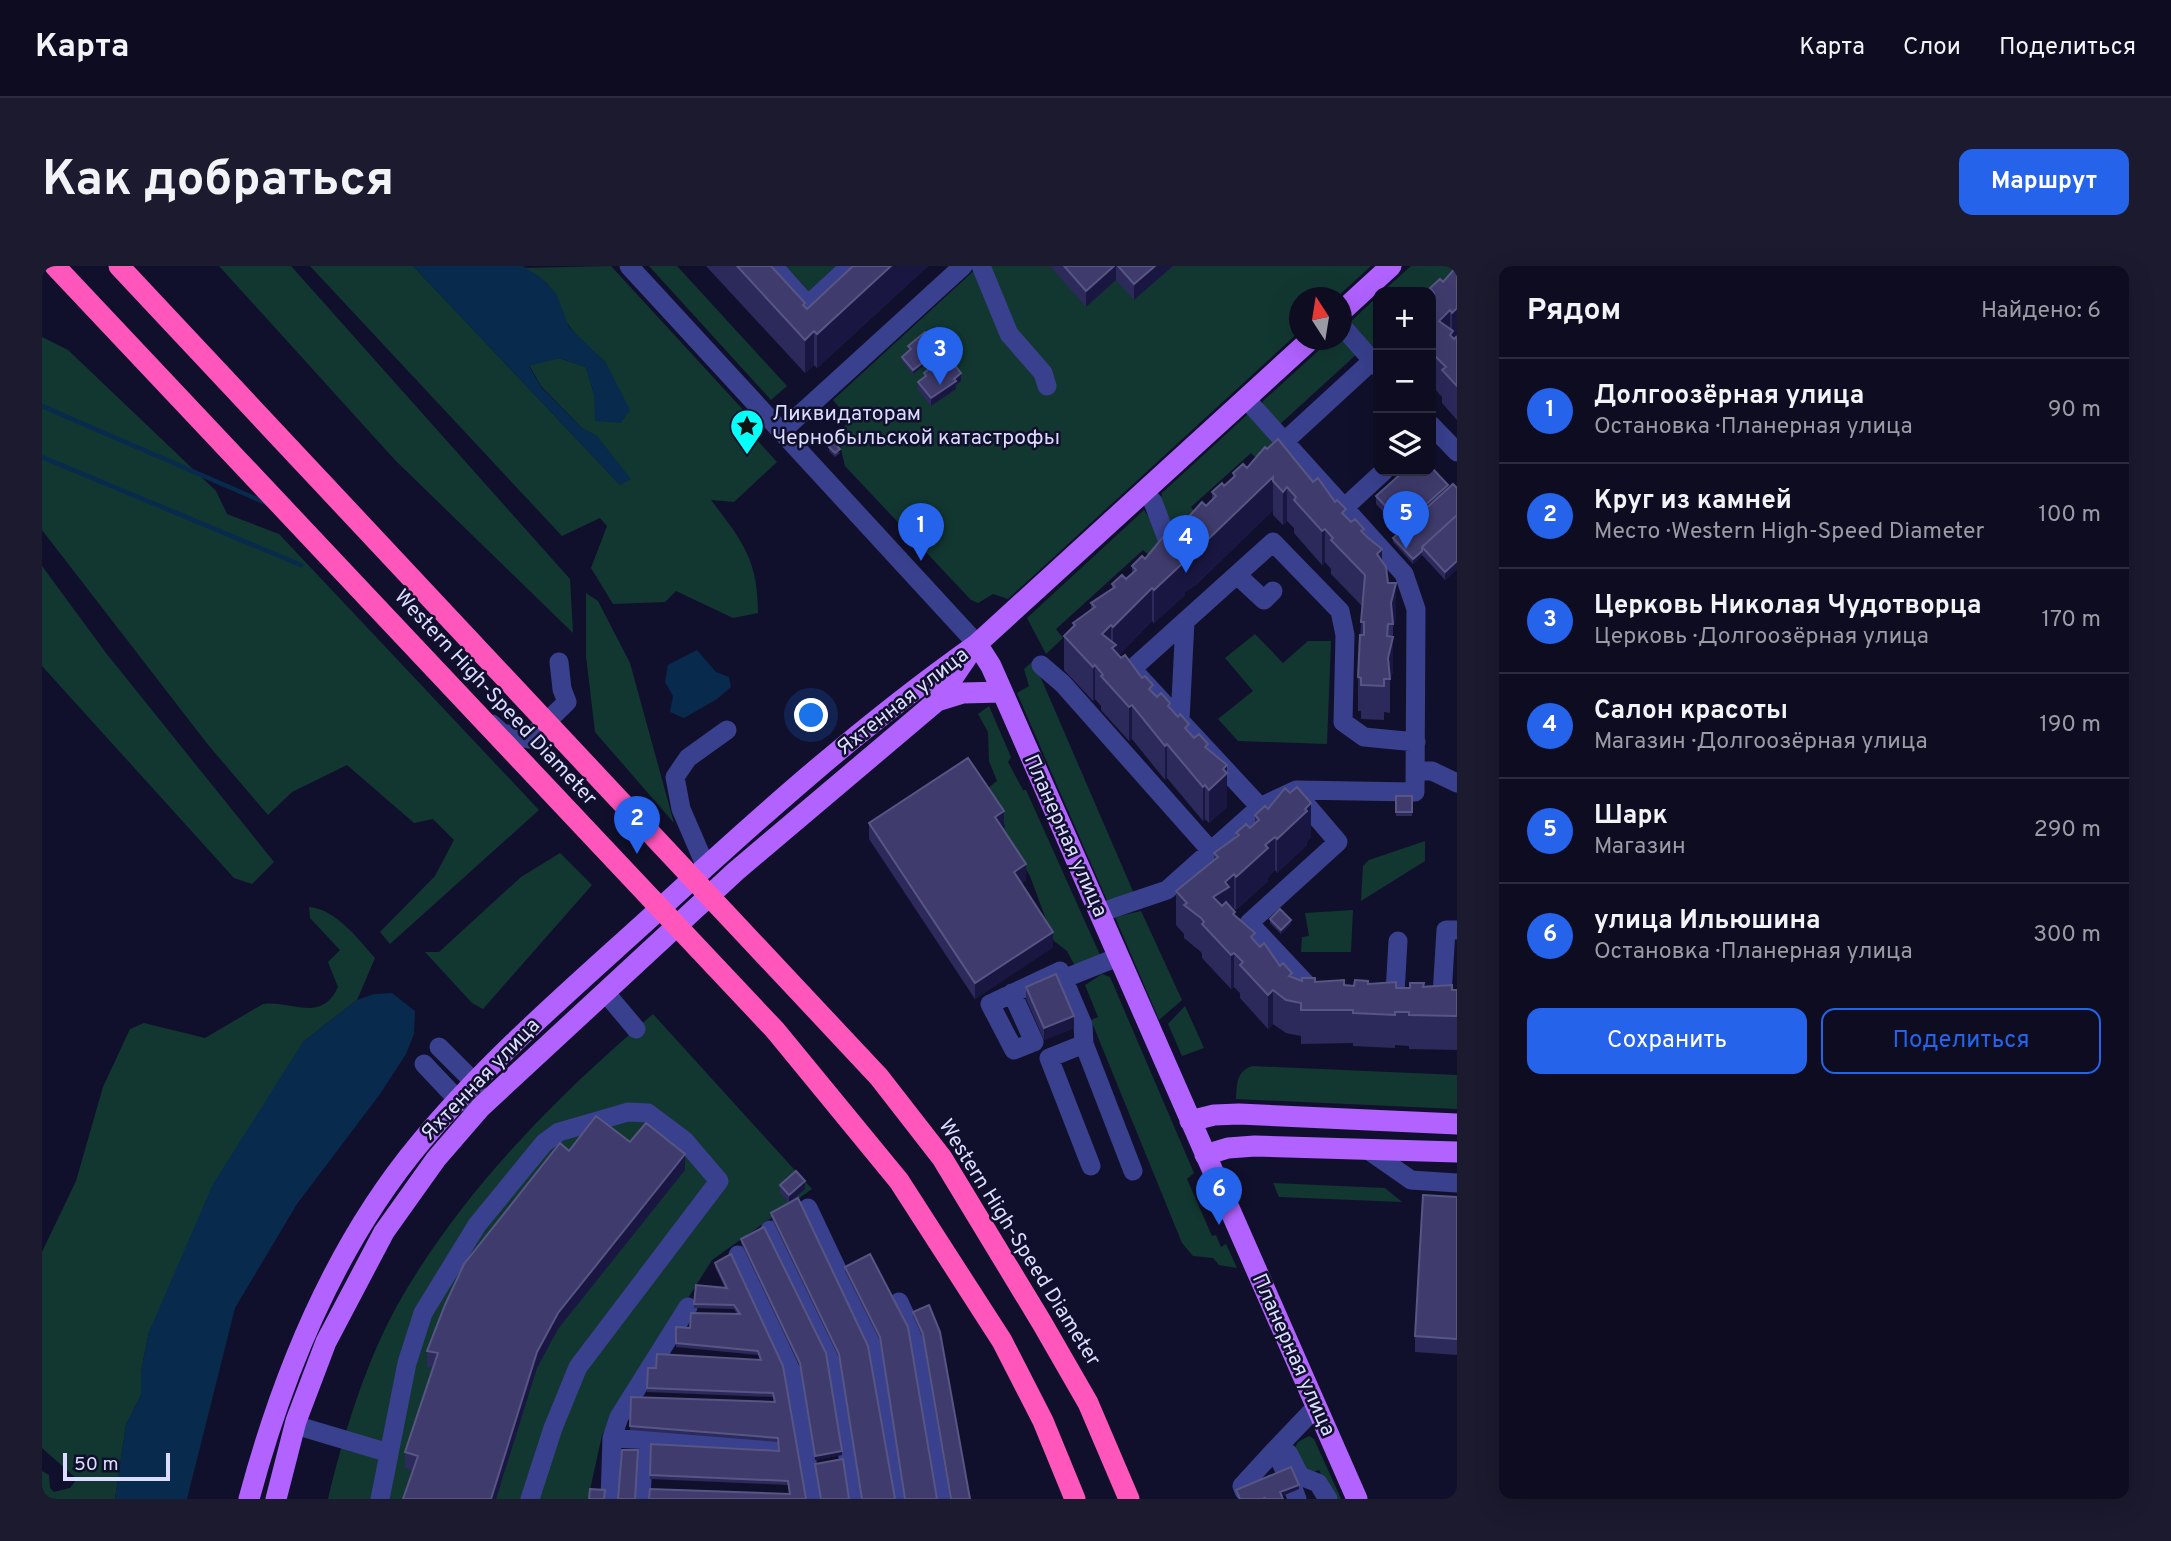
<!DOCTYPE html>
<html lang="ru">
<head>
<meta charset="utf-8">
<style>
	:root { --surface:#0d0c21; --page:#1b1a2e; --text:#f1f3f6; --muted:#9a9ba5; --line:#2d2c3f; --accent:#2563eb }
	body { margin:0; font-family:Overpass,sans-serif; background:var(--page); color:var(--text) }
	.controls { position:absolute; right:21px; top:21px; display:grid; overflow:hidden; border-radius:14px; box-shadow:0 7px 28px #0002 }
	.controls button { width:63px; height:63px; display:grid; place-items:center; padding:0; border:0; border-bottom:2px solid var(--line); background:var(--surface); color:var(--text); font:35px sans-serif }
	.compass { position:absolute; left:1247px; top:21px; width:63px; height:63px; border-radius:50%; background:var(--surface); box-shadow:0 7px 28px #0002; rotate:348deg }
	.scale { position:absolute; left:21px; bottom:18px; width:107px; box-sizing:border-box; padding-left:7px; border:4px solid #dbdcff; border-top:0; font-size:19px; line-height:24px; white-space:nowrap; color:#dbdcff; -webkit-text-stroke:5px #11102c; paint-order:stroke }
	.you { position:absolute; left:770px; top:450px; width:24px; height:24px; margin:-18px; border:5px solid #fff; border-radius:50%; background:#1a73e8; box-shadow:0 0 0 10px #1a73e833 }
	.badge { display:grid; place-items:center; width:46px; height:46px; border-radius:50%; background:var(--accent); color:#fff; font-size:23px; font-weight:700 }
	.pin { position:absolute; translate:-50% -58px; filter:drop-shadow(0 2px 4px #0008) }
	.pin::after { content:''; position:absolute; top:37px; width:24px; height:21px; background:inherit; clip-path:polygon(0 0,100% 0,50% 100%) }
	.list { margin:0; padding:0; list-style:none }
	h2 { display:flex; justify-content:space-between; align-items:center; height:91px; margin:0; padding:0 28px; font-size:30px }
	h2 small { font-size:23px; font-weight:400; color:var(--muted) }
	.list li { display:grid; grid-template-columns:46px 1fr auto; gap:21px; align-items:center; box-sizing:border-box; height:105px; padding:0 28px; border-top:2px solid var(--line) }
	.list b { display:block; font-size:26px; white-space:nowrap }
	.list p { margin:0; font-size:23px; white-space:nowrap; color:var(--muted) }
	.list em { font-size:23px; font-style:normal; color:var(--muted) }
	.actions { display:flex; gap:14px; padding:21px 28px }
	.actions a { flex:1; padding:16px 0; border:2px solid var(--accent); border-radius:14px; text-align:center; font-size:24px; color:var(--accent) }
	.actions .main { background:var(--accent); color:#fff }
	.icon { flex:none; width:38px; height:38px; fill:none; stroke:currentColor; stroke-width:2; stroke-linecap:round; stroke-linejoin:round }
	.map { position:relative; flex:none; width:1415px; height:1233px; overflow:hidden; border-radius:14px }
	header { display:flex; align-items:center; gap:42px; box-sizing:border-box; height:98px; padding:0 35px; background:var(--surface); border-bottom:2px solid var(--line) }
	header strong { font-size:33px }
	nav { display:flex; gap:38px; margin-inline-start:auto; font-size:24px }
	.intro { display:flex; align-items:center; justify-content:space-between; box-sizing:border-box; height:168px; padding:0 42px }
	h1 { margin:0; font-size:49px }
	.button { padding:18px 32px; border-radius:14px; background:var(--accent); color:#fff; font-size:24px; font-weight:700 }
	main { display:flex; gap:42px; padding:0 42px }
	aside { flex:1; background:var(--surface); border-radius:14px; box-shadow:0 7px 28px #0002 }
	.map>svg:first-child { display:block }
	.green { fill:#123731 }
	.water { fill:#082a4d }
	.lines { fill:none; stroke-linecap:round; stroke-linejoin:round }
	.stream { stroke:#082a4d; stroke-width:4.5 }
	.minor { stroke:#39408e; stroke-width:19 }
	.major { stroke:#b162ff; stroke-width:21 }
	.highway { stroke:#ff56bc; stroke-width:21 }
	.wall { fill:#2c295b }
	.shaded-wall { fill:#191741 }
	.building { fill:#3f3c6d; stroke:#575584; stroke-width:2 }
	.labels { text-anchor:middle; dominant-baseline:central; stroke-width:5; stroke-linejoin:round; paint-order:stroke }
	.poi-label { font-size:21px; fill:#dbdcff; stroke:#11102c; text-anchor:start }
	.street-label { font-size:21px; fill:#dbdcff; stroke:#11102c }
</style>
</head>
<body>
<header>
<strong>Карта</strong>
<nav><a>Карта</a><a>Слои</a><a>Поделиться</a></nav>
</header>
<div class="intro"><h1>Как добраться</h1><a class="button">Маршрут</a></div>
<main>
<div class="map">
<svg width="1415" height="1233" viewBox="0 0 1415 1233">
	<rect width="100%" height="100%" fill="#11102c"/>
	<path class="green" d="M177,0H249L528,313L531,367L353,194Z
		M268,0H371L578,219L555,170L541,163L499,120L487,99L517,92L544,101L552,128L564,97C553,86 537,74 528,61C507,32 523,23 481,2L569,0L704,147L697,154L735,196L692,236L669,234C700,275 716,293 716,347L691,352L634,325L623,336L571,338L549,302L565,260L558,252L520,270Z
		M607,0H635L745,120L729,134Z
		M742,0H799L765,30Z
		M937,0H1329L1295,31L1258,32L1257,66L966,333L951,328L936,337L929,334L803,200L796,171L807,153L791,134Z
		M1369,0H1415V10L1389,26H1340Z
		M1336,30V82L1333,85L1307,57Z
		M0,71L26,84L174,225L185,248L237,268L497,544L348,678L338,666L393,610L412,574L391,553L372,557L305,499L250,526L226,549L167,480L0,264Z
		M1288,74H1300L1316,87L1237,159L1221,140V135Z
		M1206,148L1235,177L1216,194L1209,187L1149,241L1155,249L1133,269L1119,233L1120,227Z
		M1102,244L1120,272L1109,291L1101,284L1014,363L1021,372L1004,388L985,352Z
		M0,300L64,387L232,596L210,618L192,612L0,400Z
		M544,327L556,335L588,397L632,557L553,466L544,390Z
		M1213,368L1241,397L1266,375H1289L1285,478L1196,475L1176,453L1211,425L1183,392Z
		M991,395L995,403L1093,630L1067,639L975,427L987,420L982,403Z
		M947,440L969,491L966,496L981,524H984L1058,689L1033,700L1025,685L1012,675L988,610L961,565L963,560L941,526L955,515L947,495L946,466L936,448Z
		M1383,575V595L1319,635L1321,600L1327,594Z
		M518,587L550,619L441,743L430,737L383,686H397L479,611Z
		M267,641C294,643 316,673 333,692L315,734L261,776L107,1066L99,1105V1129L84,1159L73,1233H0V1205L7,1209L8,1222L12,1226L28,1222L35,1213L0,1182V986L34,915L61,821L88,763L102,757L163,772L221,738C250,734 279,758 296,721L286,696L298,684L268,652Z
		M1311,644L1309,686H1259L1260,671L1267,670L1263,647Z
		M1099,645L1140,734L1117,754L1073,651Z
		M1060,708L1068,711L1152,907L1145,913L1170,970L1174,969L1179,981L1184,978L1195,1002L1177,999L1171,992L1151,990L1140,977L1049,754L1056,751L1043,719Z
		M1143,740L1162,782L1140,790L1126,758Z
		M611,748L770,923L670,994L560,1169L546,1233H286C301,1170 324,1095 356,1038C420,925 513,832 611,748Z
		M1210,800L1415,809V843L1194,833C1195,818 1194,806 1210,800Z
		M1231,917L1343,922L1360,936L1237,931Z
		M1267,1170L1272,1173L1299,1233H1291L1277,1204L1263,1209L1252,1183L1256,1176Z"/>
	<path class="water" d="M371,0H481L498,11L514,27L527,61L564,97L588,144L579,157L553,155L552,128L544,101L517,92L487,100L499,121L541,163L555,170L589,213L578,219Z
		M655,384L674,406L687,411L689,421L675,433L642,452L628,446L631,430L623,416L626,399Z
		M350,727L373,745L372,768L364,788L338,828L255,938L193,1042L145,1233H73L84,1159L99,1129V1105L107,1066L171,918L261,776L315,734L332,728Z"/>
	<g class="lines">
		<path class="stream" d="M0,140L224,237
			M0,191L259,299"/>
		<path class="minor" d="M587,0L935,378
			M731,0L766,39L808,0
			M939,0L967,68L1001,107L1005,120
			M1300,60L1336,101
			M1204,133L1362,308L1374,343L1373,526L1254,524L1218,541
			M1389,159L1415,186
			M740,165L921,0
			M1243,175L1330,95
			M1102,225L1111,236L1133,294
			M1302,242L1342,205
			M1195,309L1222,334L1231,325
			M999,399L1021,418L1170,586
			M1138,454L1143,355
			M450,458L460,467L487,473L525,436L520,423L517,396
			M1374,505H1390L1415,517
			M1255,528L1296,576L1207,657L1270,724L1280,725
			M664,601L639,543L633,511L646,492L685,464
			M1057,647L1125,624L1218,541L1090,403L1231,276L1298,345L1303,369L1301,456L1322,471L1374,476
			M1021,713L1076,691
			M563,726L594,763
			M970,727L992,776L972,784L948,738L1018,705L1041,759L1042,778L1091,905
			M1353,727L1356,675
			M1384,729H1400L1404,664H1415
			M1042,778L1007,792L1049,900
			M397,781L432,816L436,830
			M382,798L416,834L431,838
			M1326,884L1369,914L1415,917
			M766,942L827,1071L837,1100L858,1233
			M728,964L790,1093L813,1233
			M696,989L751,1109L771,1233
			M857,1036L871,1067L900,1233
			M253,1159L347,1187
			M570,1172L730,1180
			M1246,1187L1258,1210L1276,1217L1286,1233
			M1244,1207L1233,1184L1274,1141
			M1202,1225L1200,1220L1233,1184
			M1252,1225L1255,1233
			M338,1233L365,1097L381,1047L435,959L502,877L517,866L586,846L606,847L642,874L677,915L536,1101L511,1162L488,1233
			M568,1233L570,1172L577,1151L646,1041
			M599,1233L602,1174"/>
		<path class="major" d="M1300,45L1349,0
			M935,378L949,400L1315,1233
			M895,435L921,427L960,426
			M1148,855L1172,849L1197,848L1415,858
			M1163,889L1186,882L1213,880L1415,886
			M207,1233C241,1106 293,979 378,877C450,790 538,716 621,640C721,548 823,457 935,378L1268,74
			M234,1233L254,1155L284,1076L342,966L394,893L439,841L694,605L895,435L925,391"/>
		<path class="highway" d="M13,0L733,764L857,915L960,1075L1001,1155L1033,1233
			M77,0L837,811L900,892L1000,1057L1046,1137L1087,1233"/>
	</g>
	<path class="wall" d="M664,0H729L765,43L811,0H886L775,102L772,99L763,107Z
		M1008,0H1131L1092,34L1074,14L1044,41Z
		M1415,0V154L1400,137V131L1389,119L1388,26V22L1401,16Z
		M886,69L913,88L907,93L919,115L914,119V123L889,140L876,124V116L882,112V107L897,95L893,91L871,108L860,95V91L867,85L866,80Z
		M787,181L798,187L793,191L787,185Z
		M1205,202L1271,216L1304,252L1322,268L1340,296L1354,351L1351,361V405L1348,415V447L1342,446V454L1319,453V445H1316V411L1320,340L1289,308V303L1283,296L1280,299L1252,267V262L1245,255L1241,259L1231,249V244L1155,318L1143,326V329L1112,357L1110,355L1077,389L1111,427L1128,442L1152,472L1185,499V541L1167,557L1163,553L1161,555L1125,512L1123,514L1090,473L1087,475L1059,444V440L1053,433L1051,435L1022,404V370L1031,361V357L1049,344V337L1070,322V318L1084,313L1090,307V300L1103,293L1129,271V264L1141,257L1170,234V226L1182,220L1191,212V207Z
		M1415,222V303L1403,314L1380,289L1371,298L1351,276V272L1359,265L1334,238V230Z
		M1354,530H1370V550H1354Z
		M1226,543L1269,571L1265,575V579L1235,607L1233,604L1226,611V615L1194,644L1192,642L1190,643L1193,651L1213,676L1250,711L1260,715L1312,720L1326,718L1368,722L1382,721L1415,724V784L1367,783V780L1353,779V782L1311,780V777L1259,778V770L1244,767L1231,758L1226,763L1198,732V727L1192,721L1189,723L1160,692V688L1159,686L1142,672V668L1134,659V625L1172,594V587L1194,571V567L1208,562L1213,557V549Z
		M827,557L962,561L961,562L984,614L980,617L1011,681L933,733L827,573Z
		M1228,653L1249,658L1239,668L1228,657Z
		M984,721L1032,762L1002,774L984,733Z
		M588,876L643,904L516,1063L495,1102L371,1205L363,1202V1186L391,1102L385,1101V1085Z
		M738,919L763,923L748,937L853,1233H820L797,1092L729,951V947L747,937L738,927Z
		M1415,931V1089L1373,1086V1070Z
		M722,961L800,1189L773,1194L758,1101L699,977V973Z
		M689,988L764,1233L747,1228L746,1219L608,1213L609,1178L737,1185L736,1176L588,1164L589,1131L732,1136L731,1131L605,1126L606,1102L718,1093L716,1089L634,1081V1061L648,1062L695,1048L692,1043L652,1042V1038L683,1022L673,1001V997Z
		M828,988L895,1233H863L838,1075L803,1005V1001Z
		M887,1039L928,1233H908L881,1072L871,1050V1046Z"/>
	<path class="shaded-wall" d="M849,0H886L775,102V68Z
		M1072,0H1074V14L1044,41V25Z
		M1113,0H1131L1092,34V18Z
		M1415,42V76L1408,79L1397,55L1408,44V68L1410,66V47Z
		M772,65V99L763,107V74Z
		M913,84V88L900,99V95Z
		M893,87V91L871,108V104Z
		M919,107V115L914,119V123L889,140V132Z
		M1231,211V244L1155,318L1143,326V329L1112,357V324L1141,293Z
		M1406,219V227L1361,267V259Z
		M1245,221V255L1241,259V226Z
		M1283,263V296L1280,299V265Z
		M1340,283V317L1335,288Z
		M1380,285V289L1371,298V293Z
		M1415,295V303L1403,314V306Z
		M1354,317V351L1351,361L1349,337Z
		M1110,322V355L1074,392L1070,382L1071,381V361Z
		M1069,359V393L1060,368Z
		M1351,371V405L1348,415L1346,392Z
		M1053,399V433L1051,435V401Z
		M1090,439V473L1087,475V441Z
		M1125,478V512L1123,514V480Z
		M1185,499V541L1167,557V524L1181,503Z
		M1163,519V553L1161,555V521Z
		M1269,537V571L1265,575V579L1235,607V573Z
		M962,545V561L953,567V551Z
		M1233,571V604L1226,611V615L1194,644V611Z
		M984,598V614L972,622V606Z
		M1192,608V642L1187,646L1171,631L1183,616Z
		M1249,654V658L1239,668V664Z
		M1011,666V681L933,733V717Z
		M1192,687V721L1189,723V689Z
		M1231,724V758L1226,763V729Z
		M1032,750V762L1002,774V762Z
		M643,888V904L516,1063L495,1102L454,1233H449L495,1086L516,1047Z
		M763,915V923L747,937V929Z
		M800,1185V1189L773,1194V1190Z
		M1257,1219V1223L1238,1231V1226Z"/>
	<path class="building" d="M695,0H729L763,37L761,39L765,43L811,0H849L775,68L772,65L763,74Z
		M1022,0H1072L1044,25Z
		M1076,0H1113L1092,18Z
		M1415,0V42L1410,47L1408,44L1397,55L1411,65L1408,69L1412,73L1414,71L1415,73V120L1400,104L1404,101L1389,86V30L1392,27L1388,22L1398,13L1401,16Z
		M895,62L913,84L900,95L893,87L871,104L860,91L869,83L866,80L883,66L886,69Z
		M907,92L919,107L912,113L914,115L889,132L876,116L884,110L882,107L898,94L901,97Z
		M1236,173L1271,216L1276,212L1293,236L1295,234L1304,243L1300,247L1309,256L1313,253L1322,263L1319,265L1325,271L1340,283L1335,288L1344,301L1346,317H1354L1349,337L1351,358H1346L1345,370L1351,371L1346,392L1348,413H1342V420L1319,419V412L1316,411L1318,369H1322V356H1319L1323,309L1289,274L1291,272L1283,263L1280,265L1252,234L1254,231L1245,221L1241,226L1231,215V211L1155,284L1141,293L1143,295L1112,324L1110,322L1071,361L1069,359L1060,368L1074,379L1070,382L1079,392L1083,389L1100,412L1103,410L1111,419L1107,423L1115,431L1119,427L1128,437L1126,440L1136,451L1138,448L1147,458L1143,462L1152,472L1157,468L1166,478L1163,481L1185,499L1181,503L1185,507L1167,524L1163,519L1161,521L1125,478L1123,480L1090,439L1087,441L1059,410L1061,409L1053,399L1051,401L1022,370L1033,359L1031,357L1053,341L1049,337L1073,321L1070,318L1080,309L1084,313L1094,304L1090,300L1100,290L1103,293L1121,271L1125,276L1133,268L1129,264L1139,255L1141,257L1160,236L1164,240L1174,230L1170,226L1180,217L1182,220L1193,210L1191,207L1201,198L1205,202L1223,181L1225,183Z
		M792,176L798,183L793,187L787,181Z
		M1389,201L1406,219L1361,259L1334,230L1362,205H1389Z
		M1411,218L1415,222V249L1380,281V285L1371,293L1351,272Z
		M1415,249V295L1403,306L1380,281Z
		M926,492L962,545L953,551L984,598L972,606L1011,666L933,717L827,557Z
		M1255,521L1269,537L1263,543L1265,545L1235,573L1233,571L1223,579L1226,582L1194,611L1192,608L1183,616L1187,621L1171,631L1180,640L1184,636L1193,646L1191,648L1213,667L1209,671L1218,681L1222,677L1238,700L1241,697L1250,707L1247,710L1260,715V712H1273V716L1302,714V719L1312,720L1313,714L1326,715V718L1354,716V722H1368V717H1382L1381,721L1410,719V724H1415V750L1367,749V746H1353V749L1311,747V744H1259V737L1244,734L1231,724L1226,729L1198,699L1201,696L1192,687L1189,689L1160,658L1162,656L1159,652L1142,639L1145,637L1134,625L1176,591L1172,587L1197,569L1194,567L1204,558L1208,562L1217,554L1213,549L1223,540L1226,543L1243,522L1248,527Z
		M1354,530H1370V546H1354Z
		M1238,643L1249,654L1239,664L1228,653Z
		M1014,708L1032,750L1002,762L984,721Z
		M554,850L588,876L604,857L643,888L516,1047L495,1086L449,1233H361L376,1190L363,1186L396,1087L385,1085L403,1039L422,998L518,877L527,885Z
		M754,905L763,915L747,929L738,919Z
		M1381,929L1415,931V1073L1373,1070Z
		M756,932L826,1080L853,1233H820L797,1088L729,947Z
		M722,961L784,1087L800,1185L773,1190L758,1097L699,973Z
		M689,988L741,1100L764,1233H607L608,1223L748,1228L746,1215L608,1209L609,1178L737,1185L736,1172L588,1160L589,1131L733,1136L731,1127L605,1122L606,1102H614L615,1088L719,1094L716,1085L634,1077V1061L648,1062L649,1047L698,1048L692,1039L652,1038L654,1019L685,1022L673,997Z
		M828,988L866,1061L895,1233H863L838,1071L803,1001Z
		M887,1039L898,1066L928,1233H909L881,1068L871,1046Z
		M580,1184H596L593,1233H576Z
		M801,1193L807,1233H779L773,1198Z
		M1249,1201L1257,1219L1238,1226L1241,1233H1223V1232L1220,1233H1198L1194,1224Z
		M548,1223L563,1224L562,1233H547Z"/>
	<defs>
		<g id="sight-pin" transform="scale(1.75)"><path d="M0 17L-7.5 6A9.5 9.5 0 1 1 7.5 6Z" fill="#07fff9" stroke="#11102c"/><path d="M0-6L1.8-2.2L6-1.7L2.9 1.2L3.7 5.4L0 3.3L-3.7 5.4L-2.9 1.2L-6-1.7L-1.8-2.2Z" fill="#111"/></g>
	</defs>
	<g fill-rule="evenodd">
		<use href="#sight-pin" x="705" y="160"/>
	</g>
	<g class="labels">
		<g class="poi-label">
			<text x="730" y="148">Ликвидаторам<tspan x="730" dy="24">Чернобыльской катастрофы</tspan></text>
		</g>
		<g class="street-label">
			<text transform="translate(453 432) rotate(47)">Western High-Speed Diameter</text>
			<text transform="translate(861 436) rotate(-38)">Яхтенная улица</text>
			<text transform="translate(1023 570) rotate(66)">Планерная улица</text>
			<text transform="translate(439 814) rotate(-46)">Яхтенная улица</text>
			<text transform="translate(977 977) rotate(58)">Western High-Speed Diameter</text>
			<text transform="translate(1251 1089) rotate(66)">Планерная улица</text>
		</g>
	</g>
</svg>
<div class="controls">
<button>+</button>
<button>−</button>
<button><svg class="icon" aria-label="layers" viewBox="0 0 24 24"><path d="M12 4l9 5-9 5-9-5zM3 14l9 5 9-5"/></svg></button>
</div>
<svg class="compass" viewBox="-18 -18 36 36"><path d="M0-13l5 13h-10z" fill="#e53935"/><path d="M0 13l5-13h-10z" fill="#9a9ba5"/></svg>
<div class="scale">50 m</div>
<div class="you"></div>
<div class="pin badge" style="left:879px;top:295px">1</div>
<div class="pin badge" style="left:595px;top:588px">2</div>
<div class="pin badge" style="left:898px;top:119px">3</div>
<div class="pin badge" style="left:1144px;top:307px">4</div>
<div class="pin badge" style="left:1364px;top:283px">5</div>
<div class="pin badge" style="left:1177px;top:959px">6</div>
</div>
<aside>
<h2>Рядом<small>Найдено: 6</small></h2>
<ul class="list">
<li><span class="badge">1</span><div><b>Долгоозёрная улица</b><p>Остановка · Планерная улица</p></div><em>90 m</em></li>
<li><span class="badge">2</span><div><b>Круг из камней</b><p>Место · Western High-Speed Diameter</p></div><em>100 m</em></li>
<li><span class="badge">3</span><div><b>Церковь Николая Чудотворца</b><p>Церковь · Долгоозёрная улица</p></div><em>170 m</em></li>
<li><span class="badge">4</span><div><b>Салон красоты</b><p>Магазин · Долгоозёрная улица</p></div><em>190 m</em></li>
<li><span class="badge">5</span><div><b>Шарк</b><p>Магазин</p></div><em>290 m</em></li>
<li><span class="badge">6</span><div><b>улица Ильюшина</b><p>Остановка · Планерная улица</p></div><em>300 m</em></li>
</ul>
<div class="actions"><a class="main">Сохранить</a><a>Поделиться</a></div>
</aside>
</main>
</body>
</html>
